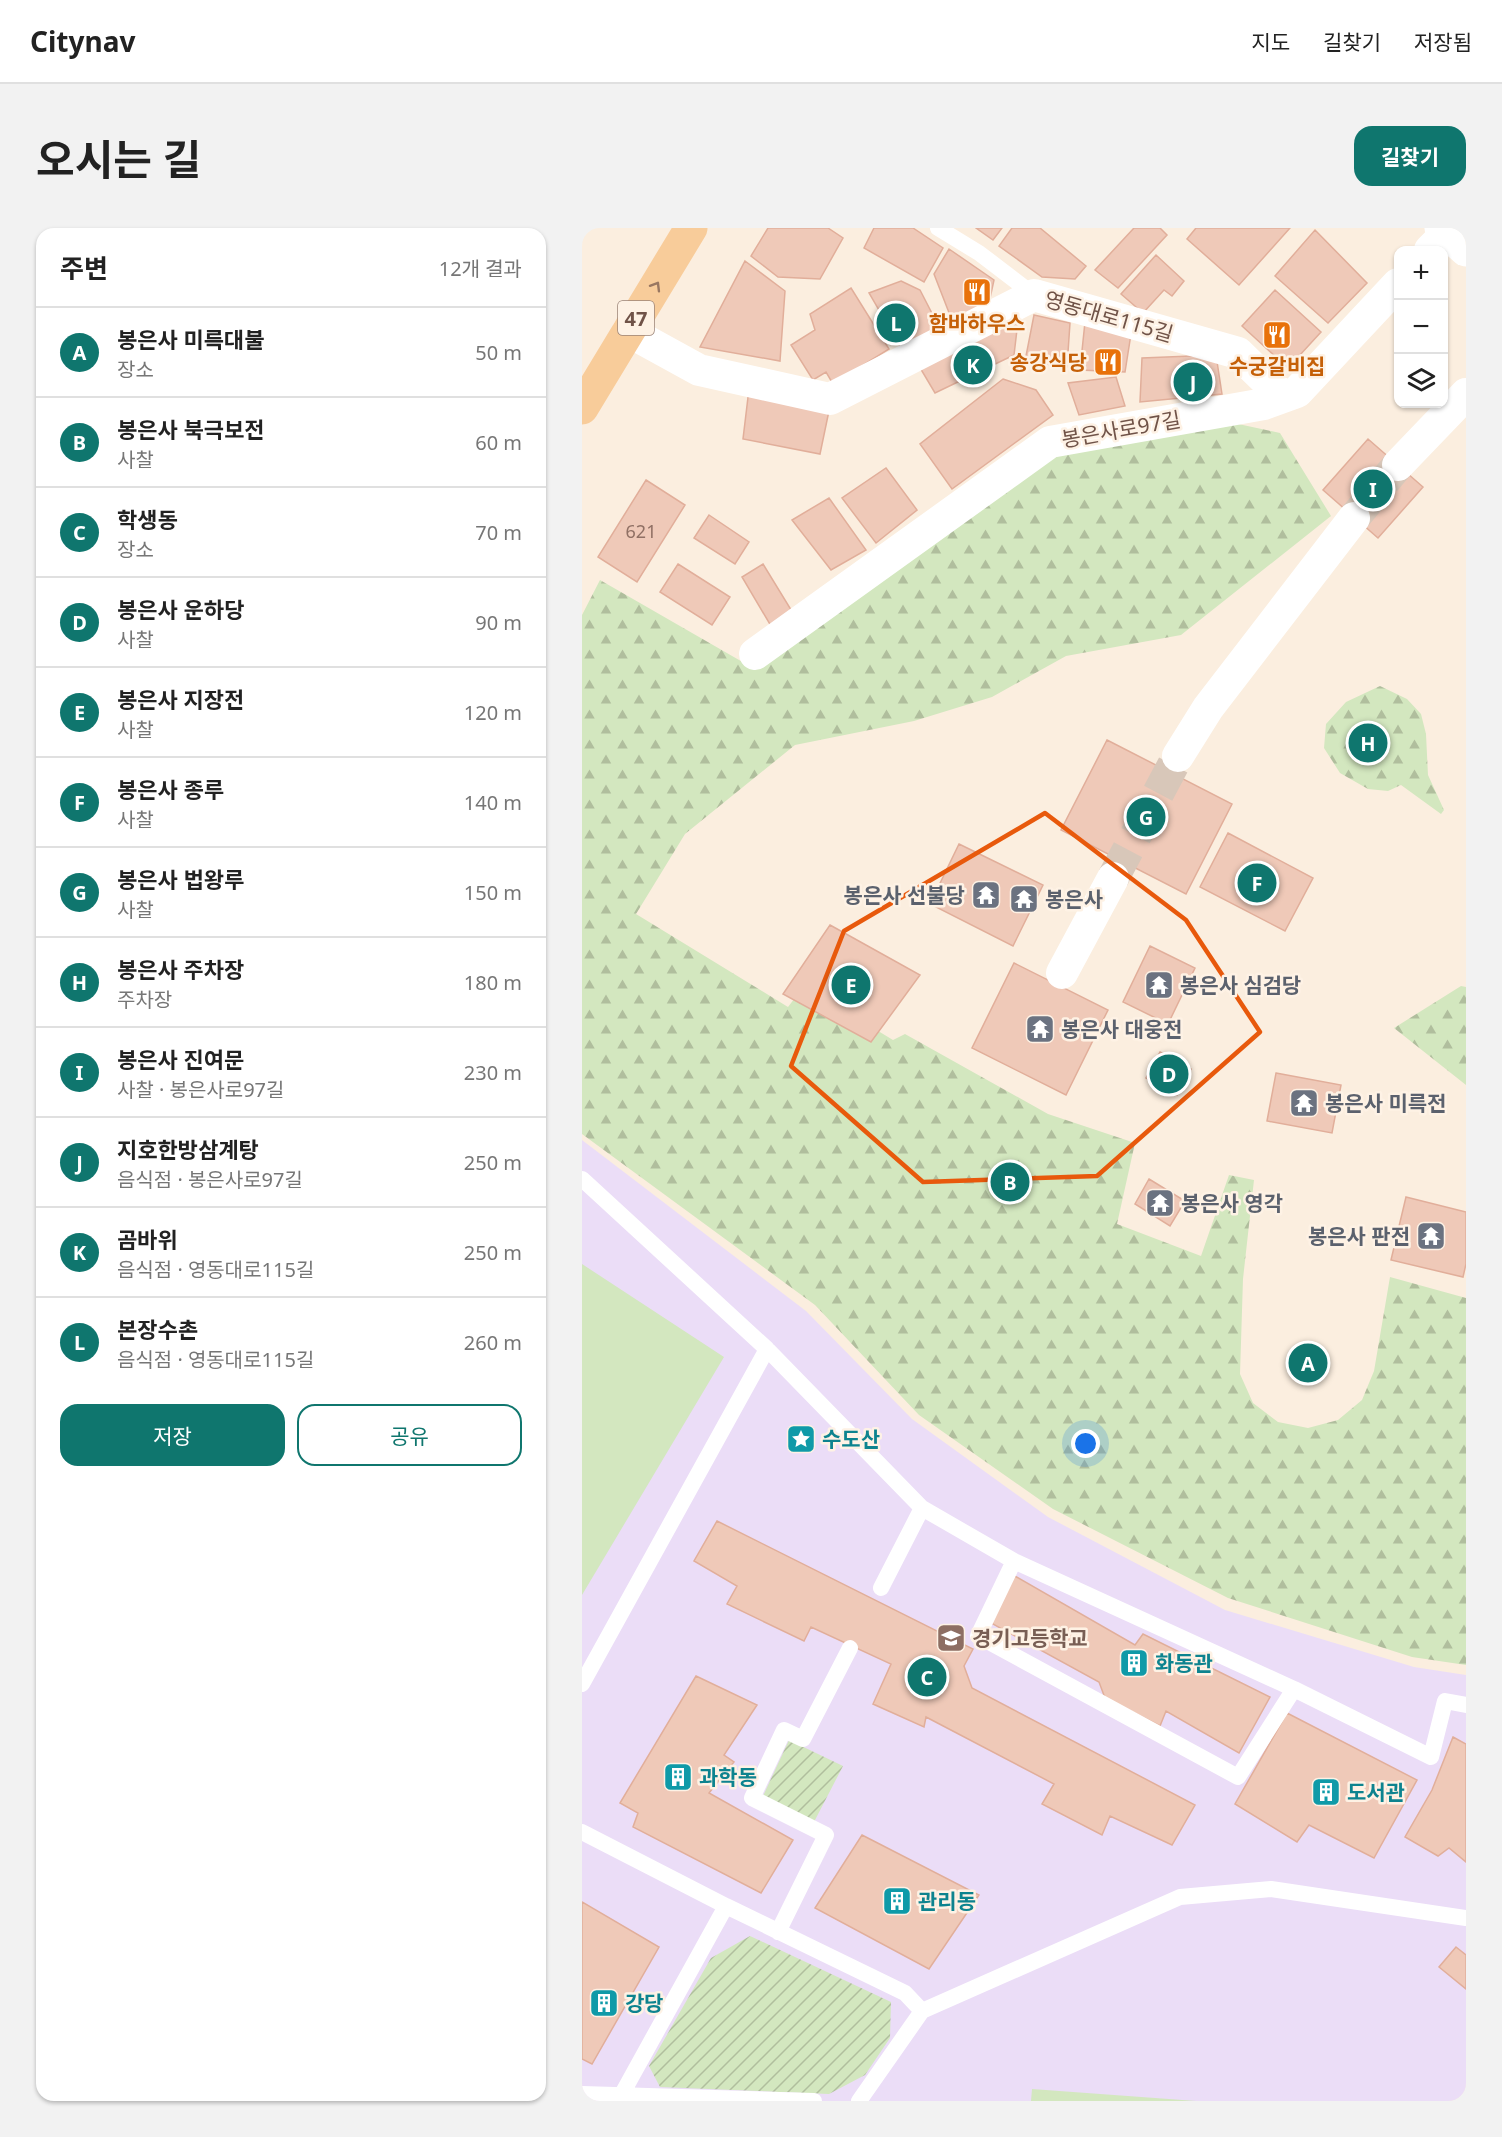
<!DOCTYPE html>
<html lang="ko">
<head>
<meta charset="utf-8">
<style>
	:root { --surface:#fff; --page:#f2f2f2; --text:#222; --muted:#767676; --line:#e0e0e0; --accent:#0f766e }
	body { margin:0; font-family:"Noto Sans","Noto Sans KR",sans-serif; background:var(--page); color:var(--text) }
	.controls { position:absolute; right:18px; top:18px; display:grid; overflow:hidden; border-radius:12px; box-shadow:0 2px 4px #0004 }
	.controls button { width:54px; height:54px; display:grid; place-items:center; padding:0; border:0; border-bottom:2px solid var(--line); background:var(--surface); color:var(--text); font:30px sans-serif }
	.you { position:absolute; left:504px; top:1216px; width:21px; height:21px; margin:-15px; border:4px solid #fff; border-radius:50%; background:#1a73e8; box-shadow:0 0 0 9px #1a73e833 }
	.badge { display:grid; place-items:center; width:39px; height:39px; border-radius:50%; background:var(--accent); color:#fff; font-size:20px; font-weight:700 }
	.pin { position:absolute; translate:-50% -50%; border:3px solid #fff; box-shadow:0 2px 6px #0006 }
	.list { margin:0; padding:0; list-style:none }
	h2 { display:flex; justify-content:space-between; align-items:center; height:78px; margin:0; padding:0 24px; font-size:26px }
	h2 small { font-size:20px; font-weight:400; color:var(--muted) }
	.list li { display:grid; grid-template-columns:39px 1fr auto; gap:18px; align-items:center; box-sizing:border-box; height:90px; padding:0 24px; border-top:2px solid var(--line) }
	.list b { display:block; font-size:22px; white-space:nowrap }
	.list p { margin:0; font-size:20px; white-space:nowrap; color:var(--muted) }
	.list em { font-size:20px; font-style:normal; color:var(--muted) }
	.actions { display:flex; gap:12px; padding:18px 24px }
	.actions a { flex:1; padding:14px 0; border:2px solid var(--accent); border-radius:18px; text-align:center; font-size:21px; color:var(--accent) }
	.actions .main { background:var(--accent); color:#fff }
	.icon { flex:none; width:33px; height:33px; fill:none; stroke:currentColor; stroke-width:2; stroke-linecap:round; stroke-linejoin:round }
	.map { position:relative; flex:none; width:884px; height:1873px; overflow:hidden; border-radius:18px }
	header { display:flex; align-items:center; gap:36px; box-sizing:border-box; height:84px; padding:0 30px; background:var(--surface); border-bottom:2px solid var(--line) }
	header strong { font-size:28px }
	nav { display:flex; gap:33px; margin-inline-start:auto; font-size:21px }
	.intro { display:flex; align-items:center; justify-content:space-between; box-sizing:border-box; height:144px; padding:0 36px }
	h1 { margin:0; font-size:42px }
	.button { padding:15px 27px; border-radius:18px; background:var(--accent); color:#fff; font-size:21px; font-weight:700 }
	main { display:flex; gap:36px; padding:0 36px }
	aside { flex:1; background:var(--surface); border-radius:18px; box-shadow:0 2px 4px #0004 }
	.map>svg:first-child { display:block }
	.education { fill:#ebddf7 }
	.forest { fill:url(#forest-firs) }
	.garden { fill:url(#garden-furrows) }
	.pitch { fill:#d3e7bf }
	.building { fill:#efc9b8; stroke:#e1ae9a; stroke-width:1.5 }
	.lines { fill:none; stroke-linecap:round; stroke-linejoin:round }
	.street-tunnel { stroke:#d8c7b9; stroke-width:32; stroke-dasharray:32 16; stroke-linecap:butt }
	.lane { stroke:#fff; stroke-width:16 }
	.street { stroke:#fff; stroke-width:32 }
	.secondary { stroke:#fff; stroke-width:33 }
	.primary { stroke:#f8cc9a; stroke-width:33 }
	.oneway { stroke:#997761 }
	.marked { fill:none; stroke:#e8590c; stroke-width:4.5; stroke-linejoin:round }
	.labels { text-anchor:middle; dominant-baseline:central; stroke-width:5; stroke-linejoin:round; paint-order:stroke }
	.number-label { font-size:18px; fill:#907064 }
	.shield { fill:#fef2e5; stroke:#9b8377; stroke-width:1.5 }
	.shield-label { font-size:20px; font-weight:bold; fill:#705348 }
	.street-label { font-size:21px; fill:#705348; stroke:#fef2e5 }
	.food-label { font-size:21px; font-weight:bold; fill:#c56008; stroke:#fef2e5 }
	.worship-label { font-size:21px; font-weight:bold; fill:#5b616d; stroke:#fef2e5; text-anchor:start }
	.culture-label { font-size:21px; font-weight:bold; fill:#0d838f; stroke:#fef2e5; text-anchor:start }
	.education-label { font-size:21px; font-weight:bold; fill:#785e54; stroke:#fef2e5; text-anchor:start }
</style>
</head>
<body>
<header>
<strong>Citynav</strong>
<nav><a>지도</a><a>길찾기</a><a>저장됨</a></nav>
</header>
<div class="intro"><h1>오시는 길</h1><a class="button">길찾기</a></div>
<main>
<aside>
<h2>주변<small>12개 결과</small></h2>
<ul class="list">
<li><span class="badge">A</span><div><b>봉은사 미륵대불</b><p>장소</p></div><em>50 m</em></li>
<li><span class="badge">B</span><div><b>봉은사 북극보전</b><p>사찰</p></div><em>60 m</em></li>
<li><span class="badge">C</span><div><b>학생동</b><p>장소</p></div><em>70 m</em></li>
<li><span class="badge">D</span><div><b>봉은사 운하당</b><p>사찰</p></div><em>90 m</em></li>
<li><span class="badge">E</span><div><b>봉은사 지장전</b><p>사찰</p></div><em>120 m</em></li>
<li><span class="badge">F</span><div><b>봉은사 종루</b><p>사찰</p></div><em>140 m</em></li>
<li><span class="badge">G</span><div><b>봉은사 법왕루</b><p>사찰</p></div><em>150 m</em></li>
<li><span class="badge">H</span><div><b>봉은사 주차장</b><p>주차장</p></div><em>180 m</em></li>
<li><span class="badge">I</span><div><b>봉은사 진여문</b><p>사찰 · 봉은사로97길</p></div><em>230 m</em></li>
<li><span class="badge">J</span><div><b>지호한방삼계탕</b><p>음식점 · 봉은사로97길</p></div><em>250 m</em></li>
<li><span class="badge">K</span><div><b>곰바위</b><p>음식점 · 영동대로115길</p></div><em>250 m</em></li>
<li><span class="badge">L</span><div><b>본장수촌</b><p>음식점 · 영동대로115길</p></div><em>260 m</em></li>
</ul>
<div class="actions"><a class="main">저장</a><a>공유</a></div>
</aside>
<div class="map">
<svg width="884" height="1873" viewBox="0 0 884 1873">
	<defs>
		<pattern id="forest-firs" width="22" height="20" patternUnits="userSpaceOnUse" patternTransform="scale(1.5)"><rect width="22" height="20" fill="#d3e7bf"/><path d="M5 1l3.5 6h-7zM16 11l3.5 6h-7z" fill="#b0be9d"/></pattern>
		<pattern id="garden-furrows" width="10" height="10" patternUnits="userSpaceOnUse" patternTransform="scale(1.5)"><rect width="10" height="10" fill="#d3e7bf"/><path d="M-1 1l2-2M0 10L10 0M9 11l2-2" fill="none" stroke="#b0be9d"/></pattern>
	</defs>
	<rect width="100%" height="100%" fill="#fbeedf"/>
	<path class="education" d="M0,912L224,1083L330,1191L466,1289L643,1382L832,1439L884,1447V1873H0Z"/>
	<path class="forest" d="M633,191L698,205L749,288L599,407L484,428L410,469L332,493L213,517L103,606L54,686L206,779L222,758L311,812L323,806L466,886L553,915L535,996L619,1028L647,947L672,952L661,1051L658,1146L671,1175L696,1194L726,1200L756,1192L780,1172L792,1143L808,1049L884,1070V1437L830,1429L646,1370L471,1281L337,1187L233,1077L0,906V387L18,352L164,436L499,211Z
		M798,458L825,471L839,486L844,506L846,547L862,582L859,586L819,557L806,563L786,561L758,545L742,520L744,496L764,474Z
		M879,758L884,759V857L812,800Z"/>
	<path class="garden" d="M207,1512L261,1538L232,1594L181,1568Z
		M168,1708L309,1774L308,1810L283,1847L247,1866L78,1859L67,1838L129,1730Z"/>
	<path class="pitch" d="M0,1036L142,1129L0,1367Z
		M450,1861L614,1873H449Z"/>
	<path class="building" d="M186,0H246L261,10L238,51L196,49L169,28Z
		M292,0H331L361,20L342,54L282,20Z
		M394,0H420L411,12Z
		M430,0H458L504,38L493,51L460,49L417,18Z
		M552,0H578L585,7L536,60L513,42Z
		M614,0H708L657,57L605,11Z
		M733,2L785,55L746,95L693,48Z
		M367,21L412,52L407,75L371,95L352,46Z
		M574,27L602,53L590,68L582,62L561,85L539,66Z
		M163,33L203,63L198,133L118,119Z
		M319,53L338,62L357,99L319,120L287,65Z
		M269,60L307,121L251,156L244,144L231,152L209,117L233,102L228,86Z
		M693,62L739,104L706,140L660,98Z
		M452,87L488,95L485,139L443,133Z
		M436,93L432,127L353,165L337,138Z
		M503,94L549,106L543,144L498,142Z
		M634,127L640,166L558,174L560,130Z
		M534,149L543,178L497,187L486,155Z
		M421,151L454,162L471,187L370,261L338,216Z
		M167,161L248,178L238,226L161,211Z
		M786,211L841,259L796,310L741,262Z
		M304,240L335,282L294,315L260,270Z
		M64,252L103,277L55,354L16,329Z
		M247,270L284,322L249,342L210,292Z
		M127,287L167,314L153,336L112,310Z
		M96,336L148,369L130,397L78,364Z
		M181,336L211,385L189,398L160,349Z
		M525,512L650,576L604,666L479,602Z
		M646,605L731,650L703,703L618,659Z
		M377,616L461,657L431,718L348,676Z
		M248,697L338,747L289,814L201,766Z
		M568,718L613,740L586,796L541,774Z
		M432,735L526,782L484,867L390,820Z
		M578,824L609,841L595,867L564,850Z
		M694,845L759,857L750,905L685,893Z
		M421,938L445,955L435,970L410,953Z
		M567,951L603,973L588,998L553,976Z
		M824,969L884,984V1036L881,1049L809,1032Z
		M135,1293L391,1421L382,1438L390,1460L613,1577L590,1617L528,1588L520,1607L460,1576L472,1556L344,1489L342,1499L291,1476L309,1436L229,1399L222,1413L145,1376L155,1358L112,1333Z
		M431,1347L553,1417L561,1406L688,1469L657,1525L584,1483L578,1498L523,1470L517,1454L409,1395Z
		M114,1448L175,1477L142,1527L152,1534L127,1565L211,1612L179,1665L51,1599L56,1585L38,1575Z
		M705,1485L835,1552L792,1630L727,1597L715,1614L653,1576Z
		M871,1509L884,1516V1634L867,1620L856,1628L823,1609L850,1562Z
		M280,1607L397,1667L347,1741L233,1680Z
		M0,1674L77,1719L10,1836L0,1831Z
		M874,1719L884,1727V1761L857,1739Z"/>
	<g class="lines">
		<path class="street-tunnel" d="M772,290L816,237
			M531,650L596,528"/>
		<path class="lane" d="M356,0L397,25L452,67
			M0,951L185,1121L340,1280L432,1333L712,1461L849,1529L863,1473L884,1477
			M432,1333L396,1408L656,1549L712,1461
			M299,1360L340,1280
			M0,1456L185,1121
			M0,1604L144,1678
			M196,1704L244,1607L170,1570L202,1502L221,1511L268,1420
			M0,1866L232,1873
			M40,1866L144,1678L323,1765L340,1783
			M277,1873L340,1783L598,1669L689,1661L884,1690"/>
		<path class="street" d="M848,22L865,5
			M46,103L117,142L248,171L452,67L656,125L701,169
			M816,237L884,166
			M173,426L468,214L682,176L715,164L816,56
			M596,528L626,480L772,290
			M480,745L531,650"/>
		<path class="secondary" d="M859,0L884,22"/>
		<path class="primary" d="M0,180L109,0"/>
	</g>
	<defs><path id="oneway-chevron" d="M-2-3.5L2.5 0L-2 3.5" fill="none" stroke-width="1.6" stroke-linecap="round" stroke-linejoin="round" transform="scale(1.5)"/></defs>
	<use class="oneway" href="#oneway-chevron" transform="translate(74 58) rotate(-59)"/>
	<path class="marked" d="M463,585L604,692L678,804L515,948L341,954L209,838L262,703Z"/>
	<defs>
		<g id="restaurant-square" transform="scale(1.5)"><rect x="-9" y="-9" width="18" height="18" rx="4" fill="#e8710a" stroke="#fef2e5"/><path d="M-5-6h1v4h1v-4h1v4h1v-4h1v5L-1.5 .5V6h-2V.5L-5-1ZM5-6V6H3V1.5H1.5Q1.5-4 5-6Z" fill="#fff"/></g>
		<g id="temple-square" transform="scale(1.5)"><rect x="-9" y="-9" width="18" height="18" rx="4" fill="#6b7280" stroke="#fef2e5"/><path d="M0-6L5-2H3V0L6.5 2.5H4V6H1.5V3h-3V6H-4V2.5H-6.5L-3 0V-2H-5Z" fill="#fff"/></g>
		<g id="sight-square" transform="scale(1.5)"><rect x="-9" y="-9" width="18" height="18" rx="4" fill="#0f9aa8" stroke="#fef2e5"/><path d="M0-6L1.8-2.2L6-1.7L2.9 1.2L3.7 5.4L0 3.3L-3.7 5.4L-2.9 1.2L-6-1.7L-1.8-2.2Z" fill="#fff"/></g>
		<g id="school-square" transform="scale(1.5)"><rect x="-9" y="-9" width="18" height="18" rx="4" fill="#8d6e63" stroke="#fef2e5"/><path d="M0-5L7-2L0 1L-7-2ZM-4 1L0 2.5L4 1V4Q0 6-4 4Z" fill="#fff"/></g>
		<g id="building-square" transform="scale(1.5)"><rect x="-9" y="-9" width="18" height="18" rx="4" fill="#0f9aa8" stroke="#fef2e5"/><path d="M-4-6H4V6H1V3H-1V6H-4ZM-2.5-4.3h1.7v1.8h-1.7ZM.8-4.3h1.7v1.8H.8ZM-2.5-1h1.7V.8h-1.7ZM.8-1h1.7V.8H.8Z" fill="#fff"/></g>
	</defs>
	<g fill-rule="evenodd">
		<use href="#restaurant-square" x="395" y="64"/>
		<use href="#restaurant-square" x="695" y="107"/>
		<use href="#restaurant-square" x="526" y="134"/>
		<use href="#temple-square" x="404" y="667"/>
		<use href="#temple-square" x="442" y="671"/>
		<use href="#temple-square" x="577" y="757"/>
		<use href="#temple-square" x="458" y="801"/>
		<use href="#temple-square" x="722" y="875"/>
		<use href="#temple-square" x="578" y="975"/>
		<use href="#temple-square" x="849" y="1008"/>
		<use href="#sight-square" x="219" y="1211"/>
		<use href="#school-square" x="369" y="1410"/>
		<use href="#building-square" x="552" y="1435"/>
		<use href="#building-square" x="96" y="1549"/>
		<use href="#building-square" x="744" y="1564"/>
		<use href="#building-square" x="315" y="1673"/>
		<use href="#building-square" x="22" y="1775"/>
	</g>
	<g class="labels">
		<g class="number-label">
			<text x="59" y="303">621</text>
		</g>
		<rect class="shield" x="36" y="73" width="36" height="34" rx="4.5"/>
		<g class="shield-label">
			<text x="54" y="90">47</text>
		</g>
		<g class="street-label">
			<text transform="translate(527 88) rotate(16)">영동대로115길</text>
			<text transform="translate(539 201) rotate(-10)">봉은사로97길</text>
		</g>
		<g class="food-label">
			<text x="395" y="95">함바하우스</text>
			<text x="505" y="134" text-anchor="end">송강식당</text>
			<text x="695" y="138">수궁갈비집</text>
		</g>
		<g class="worship-label">
			<text x="383" y="667" text-anchor="end">봉은사 선불당</text>
			<text x="463" y="671">봉은사</text>
			<text x="598" y="757">봉은사 심검당</text>
			<text x="479" y="801">봉은사 대웅전</text>
			<text x="743" y="875">봉은사 미륵전</text>
			<text x="599" y="975">봉은사 영각</text>
			<text x="828" y="1008" text-anchor="end">봉은사 판전</text>
		</g>
		<g class="culture-label">
			<text x="240" y="1211">수도산</text>
			<text x="573" y="1435">화동관</text>
			<text x="117" y="1549">과학동</text>
			<text x="765" y="1564">도서관</text>
			<text x="336" y="1673">관리동</text>
			<text x="43" y="1775">강당</text>
		</g>
		<g class="education-label">
			<text x="390" y="1410">경기고등학교</text>
		</g>
	</g>
</svg>
<div class="controls">
<button>+</button>
<button>−</button>
<button><svg class="icon" aria-label="layers" viewBox="0 0 24 24"><path d="M12 4l9 5-9 5-9-5zM3 14l9 5 9-5"/></svg></button>
</div>
<div class="you"></div>
<div class="pin badge" style="left:726px;top:1135px">A</div>
<div class="pin badge" style="left:428px;top:954px">B</div>
<div class="pin badge" style="left:345px;top:1449px">C</div>
<div class="pin badge" style="left:587px;top:846px">D</div>
<div class="pin badge" style="left:269px;top:757px">E</div>
<div class="pin badge" style="left:675px;top:655px">F</div>
<div class="pin badge" style="left:564px;top:589px">G</div>
<div class="pin badge" style="left:786px;top:515px">H</div>
<div class="pin badge" style="left:791px;top:261px">I</div>
<div class="pin badge" style="left:611px;top:154px">J</div>
<div class="pin badge" style="left:391px;top:137px">K</div>
<div class="pin badge" style="left:314px;top:95px">L</div>
</div>
</main>
</body>
</html>
